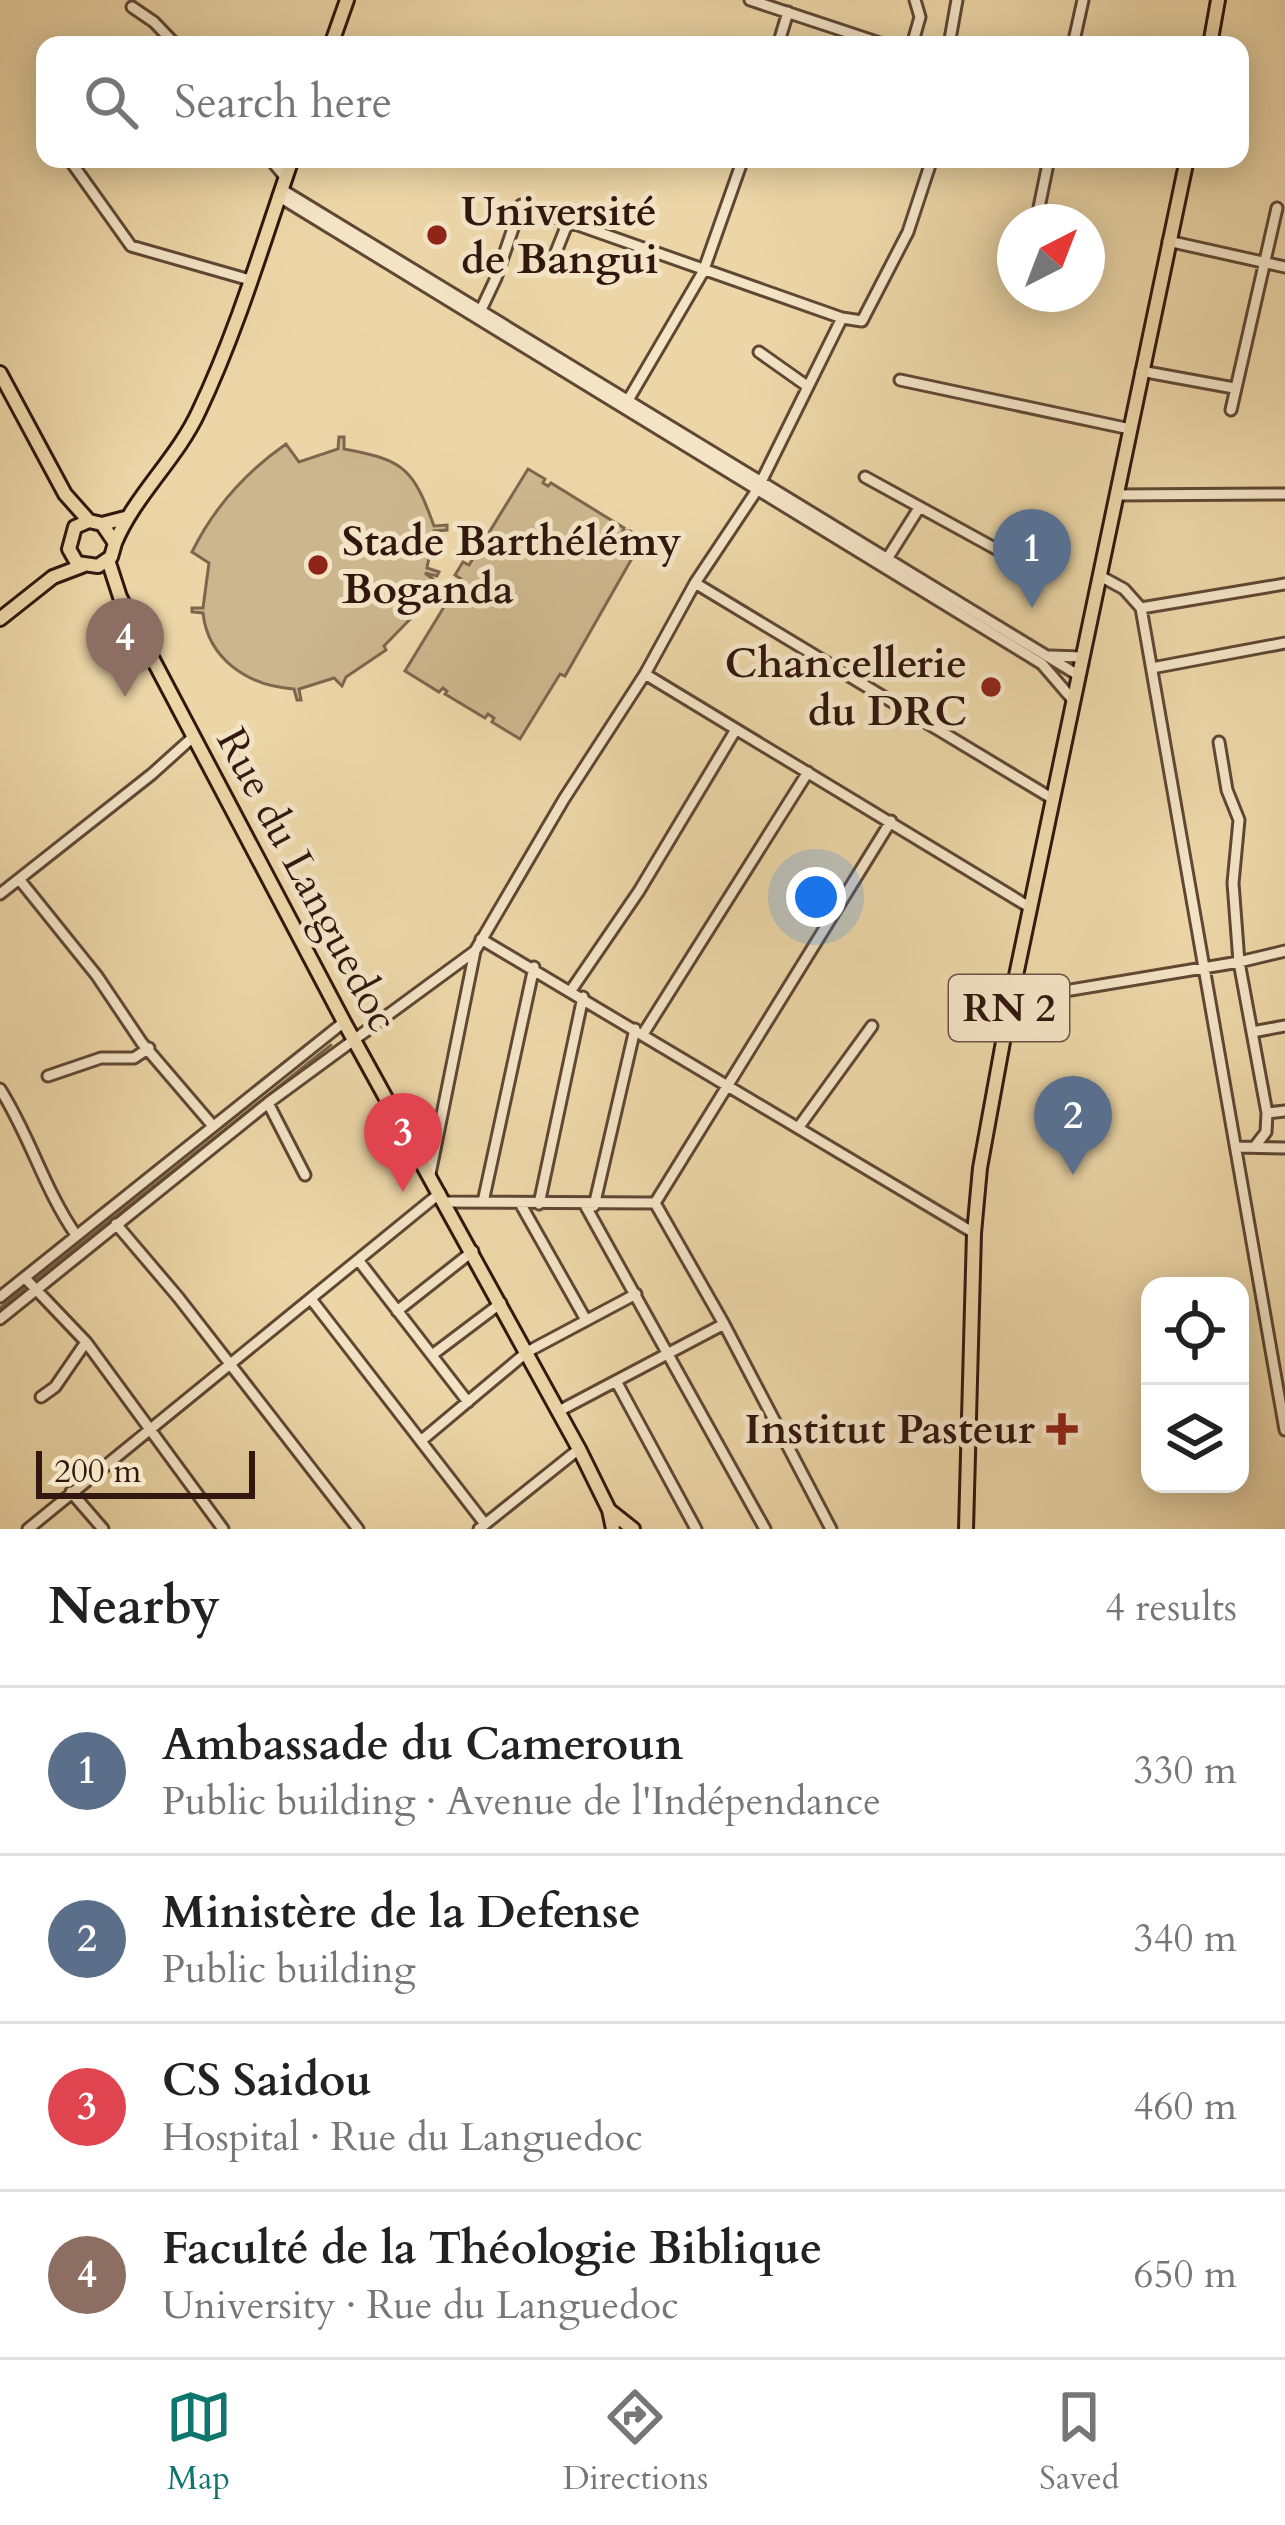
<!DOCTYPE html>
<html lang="en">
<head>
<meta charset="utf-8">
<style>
	:root { --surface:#fff; --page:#f6f6f6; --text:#222; --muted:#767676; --line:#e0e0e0; --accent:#0f766e }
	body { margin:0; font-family:Cardo,serif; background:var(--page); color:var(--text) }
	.controls { position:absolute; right:36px; bottom:36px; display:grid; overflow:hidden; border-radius:24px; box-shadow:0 6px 30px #0003 }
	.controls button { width:108px; height:108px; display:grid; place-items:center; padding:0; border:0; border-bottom:3px solid var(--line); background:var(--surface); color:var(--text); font:60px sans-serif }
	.compass { position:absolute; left:997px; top:204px; width:108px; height:108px; border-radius:50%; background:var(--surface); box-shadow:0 6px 30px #0003; rotate:42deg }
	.scale { position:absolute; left:36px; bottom:30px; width:219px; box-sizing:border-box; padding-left:12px; border:6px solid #31170e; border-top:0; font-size:33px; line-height:42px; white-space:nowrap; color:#31170e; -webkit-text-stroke:9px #f3e4c6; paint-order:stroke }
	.you { position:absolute; left:816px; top:897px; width:42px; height:42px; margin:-30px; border:9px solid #fff; border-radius:50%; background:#1a73e8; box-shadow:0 0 0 18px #1a73e833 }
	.badge { display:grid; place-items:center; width:78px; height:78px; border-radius:50%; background:var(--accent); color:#fff; font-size:39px; font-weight:700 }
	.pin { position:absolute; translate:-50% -99px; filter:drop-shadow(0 3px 6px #0008) }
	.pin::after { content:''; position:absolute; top:63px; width:42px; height:36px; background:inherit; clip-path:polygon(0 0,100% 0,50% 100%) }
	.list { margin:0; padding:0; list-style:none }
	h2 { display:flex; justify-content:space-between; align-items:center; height:156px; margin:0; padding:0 48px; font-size:51px }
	h2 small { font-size:39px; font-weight:400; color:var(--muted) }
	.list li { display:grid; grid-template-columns:78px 1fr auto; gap:36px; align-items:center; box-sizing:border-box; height:168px; padding:0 48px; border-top:3px solid var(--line) }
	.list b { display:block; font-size:45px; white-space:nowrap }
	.list p { margin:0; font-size:39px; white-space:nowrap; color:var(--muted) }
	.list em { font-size:39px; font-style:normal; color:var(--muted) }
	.icon { flex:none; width:66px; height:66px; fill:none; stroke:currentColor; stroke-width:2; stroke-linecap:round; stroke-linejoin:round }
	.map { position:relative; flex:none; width:1285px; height:1529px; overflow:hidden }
	.search { position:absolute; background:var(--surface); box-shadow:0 6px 30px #0003; left:36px; right:36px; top:36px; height:132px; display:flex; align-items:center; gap:30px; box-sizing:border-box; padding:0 42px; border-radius:24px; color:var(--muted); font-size:45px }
	.sheet { height:828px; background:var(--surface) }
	nav { display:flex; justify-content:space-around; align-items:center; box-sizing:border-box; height:168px; border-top:3px solid var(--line); background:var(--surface); font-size:33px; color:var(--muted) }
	nav a { display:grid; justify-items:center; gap:6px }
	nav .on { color:var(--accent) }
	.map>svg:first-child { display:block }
	.pitch { fill:#ccb68d; stroke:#7e664e; stroke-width:3 }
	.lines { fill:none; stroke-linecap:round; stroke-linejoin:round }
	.stream { stroke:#7b634b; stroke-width:3 }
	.minor-casing { stroke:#604734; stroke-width:15 }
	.major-casing { stroke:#31170e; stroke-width:18 }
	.minor { stroke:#f3e4c6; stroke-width:9 }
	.major { stroke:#ecd6a7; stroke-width:12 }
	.poi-dot { fill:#8f2418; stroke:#f3e4c6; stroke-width:4.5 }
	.labels { text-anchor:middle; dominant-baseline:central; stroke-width:10; stroke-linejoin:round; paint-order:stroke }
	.shield { fill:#f3e4c6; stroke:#6b5445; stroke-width:3 }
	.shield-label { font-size:39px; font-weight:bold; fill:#31170e }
	.poi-label { font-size:42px; font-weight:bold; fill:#31170e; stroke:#f3e4c6; text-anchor:start }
	.street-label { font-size:42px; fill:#31170e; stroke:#f3e4c6 }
</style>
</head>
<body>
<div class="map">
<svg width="1285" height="1529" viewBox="0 0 1285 1529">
	<rect width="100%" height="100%" fill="#ecd6a7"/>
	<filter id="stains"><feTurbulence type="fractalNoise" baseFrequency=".00167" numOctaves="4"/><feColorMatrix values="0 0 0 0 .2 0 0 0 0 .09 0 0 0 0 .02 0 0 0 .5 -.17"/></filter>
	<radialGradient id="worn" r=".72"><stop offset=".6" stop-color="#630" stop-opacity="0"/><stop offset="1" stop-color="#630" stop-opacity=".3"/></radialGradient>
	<path class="pitch" d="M339,437H344V449C404,460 413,468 434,526L447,525V530L434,531L427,568L439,572L437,576L425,573L433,579L416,606L420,609L384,646L386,650L346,677L342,686L334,678L299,689L301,700H297L294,689C248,686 208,659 203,613L192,612V608H203L209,563L192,552C213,509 246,472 286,444L299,462L338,449Z
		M528,469L545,479L543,483L548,486L551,483L624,528L623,531H630L643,539L565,676L560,674L520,739L492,722L494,718L488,714L485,718L445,694L447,691L443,688L439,692L405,671L461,579L455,575L463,562L469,565Z"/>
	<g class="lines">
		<path class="stream" d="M0,1308L331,1045"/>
		<g class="minor-casing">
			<path id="minor" d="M750,0L886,45
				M132,7L154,22L176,45
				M778,45L788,12
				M912,45L920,17L915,0
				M949,45L957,0
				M1073,45L1083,0
				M69,159L131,246L250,280
				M270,159L286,178
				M281,189L1078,675
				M278,196L1042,664L1073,700
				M1036,222L1049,159
				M1168,241L1285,267
				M552,262L568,222
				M479,314L496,278L521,205L842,318L862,321L908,232L932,159
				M759,352L807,386
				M1141,371L1234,388
				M900,380L1130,429
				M627,402L703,272L743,159
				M1231,410L1277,208
				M865,477L1018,561
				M1117,495L1285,494
				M887,559L919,508
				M1100,576L1124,589L1141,608L1285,1430
				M695,583L1053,799
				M1141,608L1285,584
				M1050,656L1082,657
				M1152,668L1285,643
				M645,674L1031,908
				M1219,742L1227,790L1239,820L1233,883L1239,962L1267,1113L1266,1132L1256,1145
				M19,879L97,976L142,1043L213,1126
				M0,894L152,774L193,737
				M481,939L974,1233
				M572,989L639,891L735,731
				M1011,1000L1239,962L1285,951
				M1252,1032L1285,1026
				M643,1034L808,772
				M48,1076L101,1058H134L149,1048
				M0,1089C30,1136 44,1189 76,1235
				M268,1103L305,1175
				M1267,1113L1285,1111
				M798,1128L872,1026
				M1236,1147L1285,1148
				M430,1174L475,951L564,799L645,674L695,583L757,490L842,318
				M445,1202L655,1203
				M483,1202L534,967
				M520,1203L586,1320
				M655,1203L891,821
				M655,1203L724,1324L831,1529
				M539,1204L583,997
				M585,1205L765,1529
				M594,1206L635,1029
				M116,1224L178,1297L358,1529
				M359,1261L468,1402
				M25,1278L86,1342L223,1529
				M0,1297L344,1022
				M311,1299L485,1524
				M397,1311L473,1251
				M0,1319L268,1103L475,951
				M432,1355L501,1303
				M616,1381L696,1529
				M41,1397L55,1387L86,1342
				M559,1411L724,1324
				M422,1440L527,1352L636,1294
				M71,1492L103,1529
				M28,1529L440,1193
				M479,1529L579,1449"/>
		</g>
		<g class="major-casing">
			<path id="major" d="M331,45L347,0
				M1210,45L1218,0
				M0,373L65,494L89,521
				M102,524L115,543L111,557L98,566L77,563L69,549L75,527L89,521L102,524L125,518
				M115,543C135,495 177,459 199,411C237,331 263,243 292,159
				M108,560L120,597L344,1022L579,1449L609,1510L613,1529
				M0,619L53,577L82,566
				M609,1510L633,1529
				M966,1529L974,1233L980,1168L1009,1009L1187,159"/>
		</g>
		<use href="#minor" class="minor"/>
		<use href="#major" class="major"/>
	</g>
	<g class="poi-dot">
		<circle cx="437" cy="235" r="12"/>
		<circle cx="318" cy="565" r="12"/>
		<circle cx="991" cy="687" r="12"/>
		<path d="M1056 1411h12v12h12v12h-12v12h-12v-12h-12v-12h12z"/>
	</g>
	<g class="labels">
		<rect class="shield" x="949" y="975" width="120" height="66" rx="9"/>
		<g class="shield-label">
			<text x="1009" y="1008">RN 2</text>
		</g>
		<g class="poi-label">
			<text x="461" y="211">Université<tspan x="461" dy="48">de Bangui</tspan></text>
			<text x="342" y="541">Stade Barthélémy<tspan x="342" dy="48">Boganda</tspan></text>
			<text x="967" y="663" text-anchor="end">Chancellerie<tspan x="967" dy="48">du DRC</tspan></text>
			<text x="1035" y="1429" text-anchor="end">Institut Pasteur</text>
		</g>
		<g class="street-label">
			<text transform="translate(307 880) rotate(62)">Rue du Languedoc</text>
		</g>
	</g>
	<rect width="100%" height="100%" filter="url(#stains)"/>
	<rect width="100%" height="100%" fill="url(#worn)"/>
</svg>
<div class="controls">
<button><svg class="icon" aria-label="locate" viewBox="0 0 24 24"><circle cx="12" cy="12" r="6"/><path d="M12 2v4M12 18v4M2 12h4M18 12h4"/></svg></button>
<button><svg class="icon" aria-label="layers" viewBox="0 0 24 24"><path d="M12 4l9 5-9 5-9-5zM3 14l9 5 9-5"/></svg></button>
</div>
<svg class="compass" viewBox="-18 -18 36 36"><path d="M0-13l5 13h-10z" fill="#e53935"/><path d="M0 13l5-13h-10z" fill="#767676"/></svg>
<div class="scale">200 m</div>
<div class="you"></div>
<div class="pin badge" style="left:1032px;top:608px;background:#5c6f8a">1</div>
<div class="pin badge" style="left:1073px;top:1175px;background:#5c6f8a">2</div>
<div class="pin badge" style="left:403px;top:1192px;background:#e0444e">3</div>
<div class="pin badge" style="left:125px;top:697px;background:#8d6e63">4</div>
<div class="search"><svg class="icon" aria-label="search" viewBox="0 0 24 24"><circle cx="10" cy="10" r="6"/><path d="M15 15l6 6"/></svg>Search here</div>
</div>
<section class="sheet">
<h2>Nearby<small>4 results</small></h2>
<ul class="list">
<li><span class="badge" style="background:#5c6f8a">1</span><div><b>Ambassade du Cameroun</b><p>Public building · Avenue de l'Indépendance</p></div><em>330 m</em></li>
<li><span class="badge" style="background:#5c6f8a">2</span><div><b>Ministère de la Defense</b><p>Public building</p></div><em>340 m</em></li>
<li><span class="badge" style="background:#e0444e">3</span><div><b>CS Saidou</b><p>Hospital · Rue du Languedoc</p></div><em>460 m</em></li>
<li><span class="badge" style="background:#8d6e63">4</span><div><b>Faculté de la Théologie Biblique</b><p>University · Rue du Languedoc</p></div><em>650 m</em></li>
</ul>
</section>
<nav>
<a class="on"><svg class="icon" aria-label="map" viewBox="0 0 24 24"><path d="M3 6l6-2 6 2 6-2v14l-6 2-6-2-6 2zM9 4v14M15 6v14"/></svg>Map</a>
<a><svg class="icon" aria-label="directions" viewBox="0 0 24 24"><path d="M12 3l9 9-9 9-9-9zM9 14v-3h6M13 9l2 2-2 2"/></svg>Directions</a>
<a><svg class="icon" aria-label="saved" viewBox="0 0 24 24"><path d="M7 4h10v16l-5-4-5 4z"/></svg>Saved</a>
</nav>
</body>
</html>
